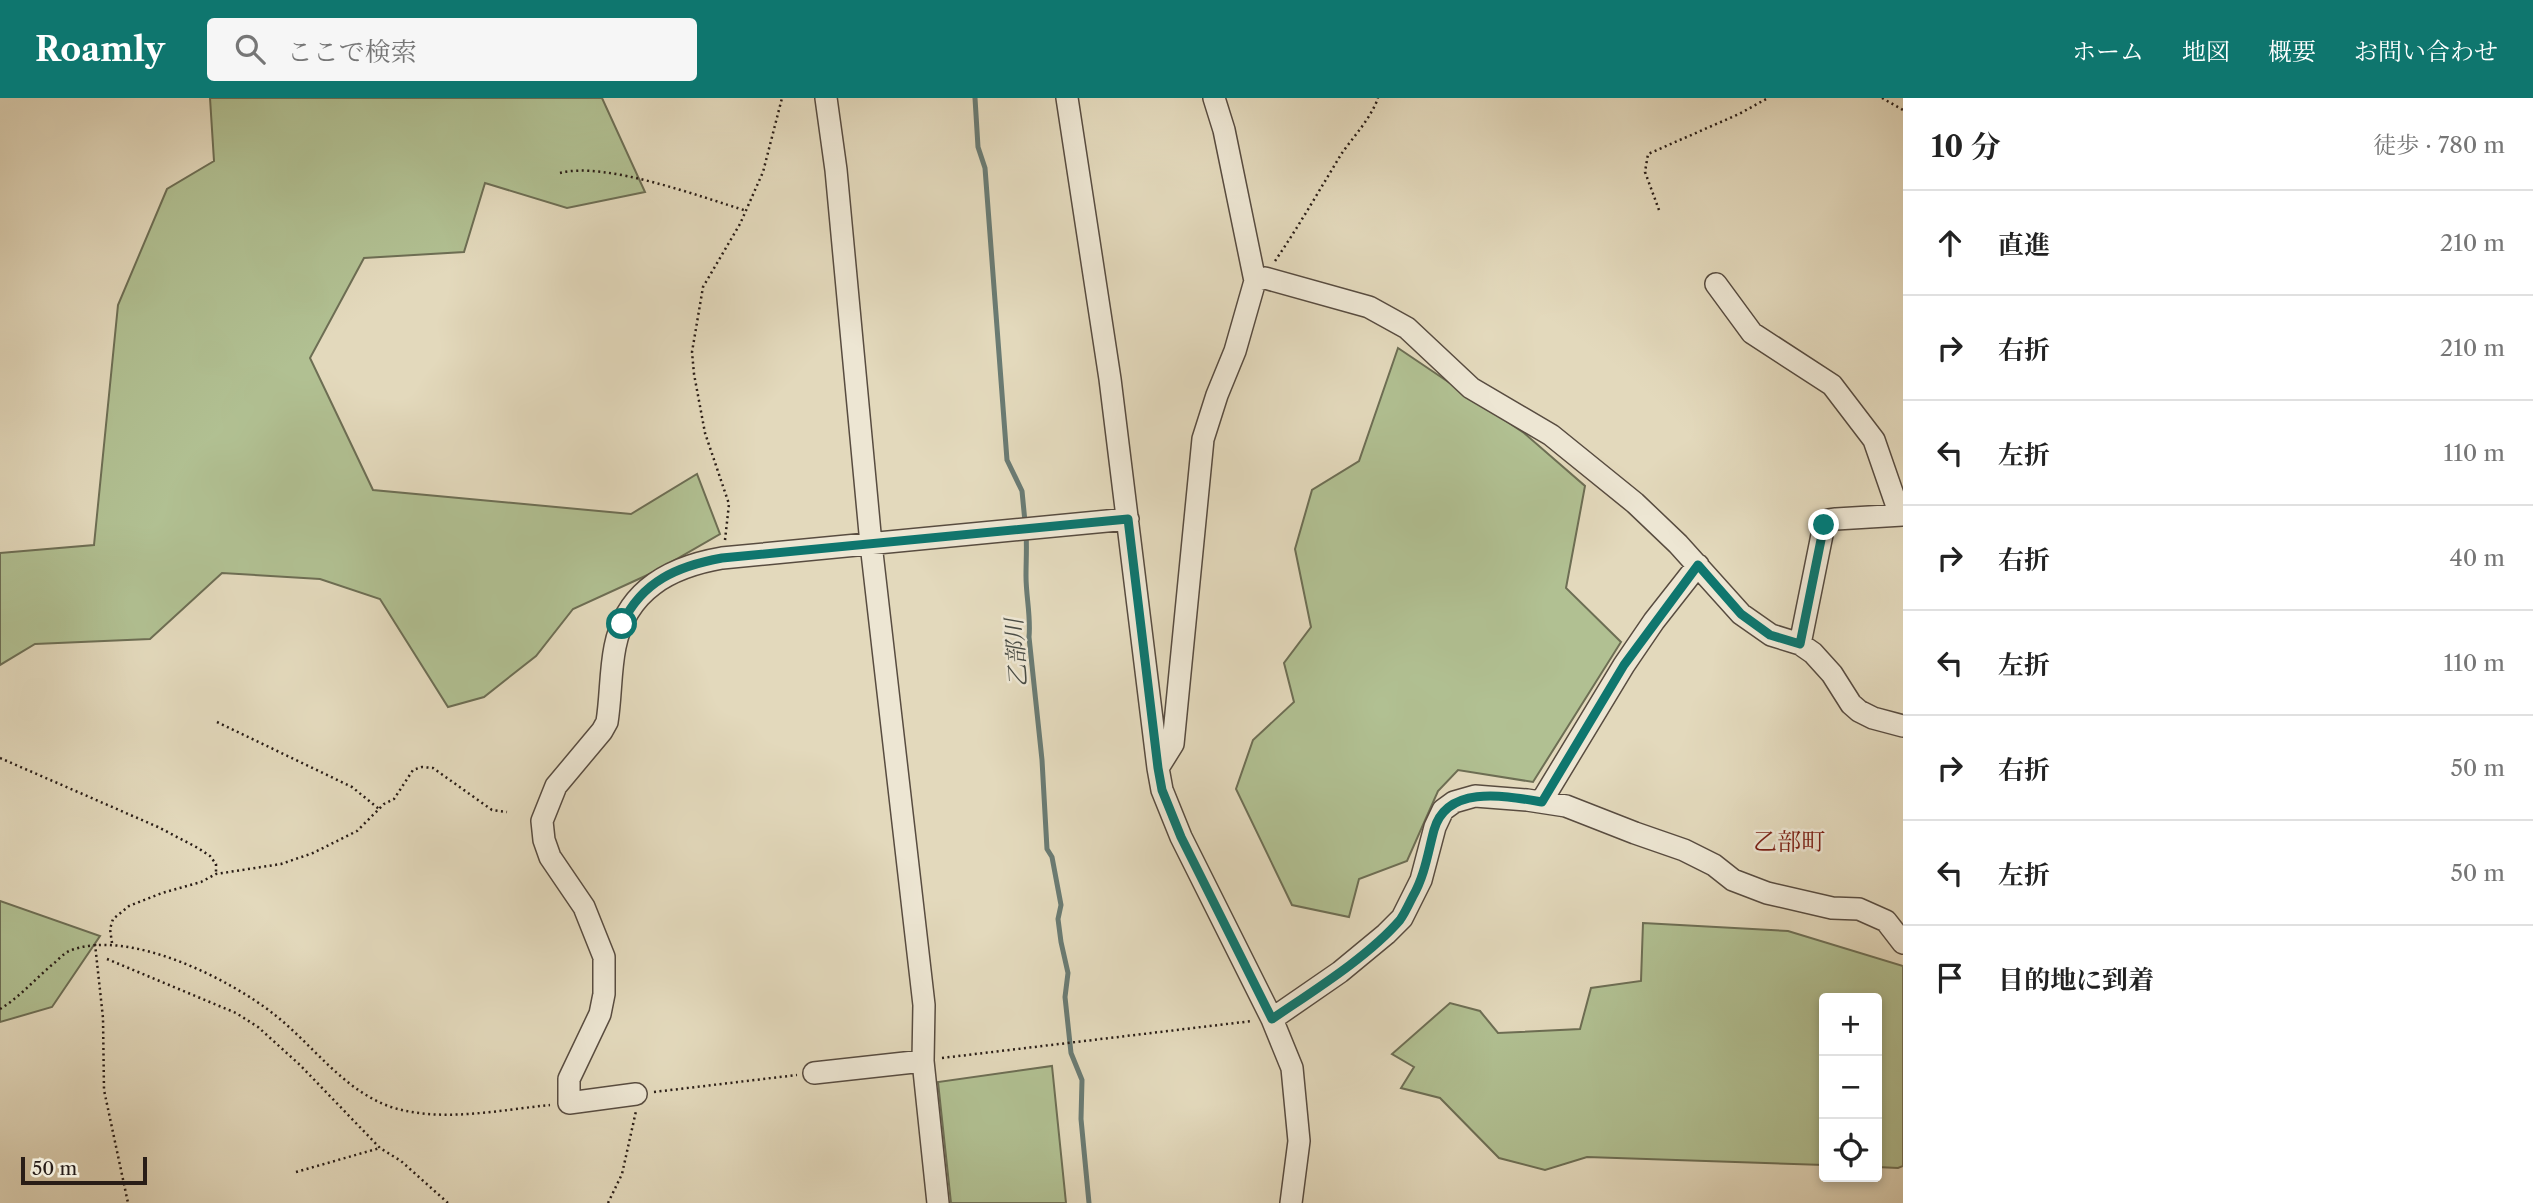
<!DOCTYPE html>
<html lang="ja">
<head>
<meta charset="utf-8">
<style>
	:root { --surface:#fff; --page:#f6f6f6; --text:#222; --muted:#767676; --line:#e0e0e0; --accent:#0f766e }
	body { margin:0; font-family:"Libre Caslon Text","Noto Serif JP",serif; background:var(--page); color:var(--text) }
	.controls { position:absolute; right:21px; bottom:21px; display:grid; overflow:hidden; border-radius:7px; box-shadow:0 4px 10px #0003 }
	.controls button { width:63px; height:63px; display:grid; place-items:center; padding:0; border:0; border-bottom:2px solid var(--line); background:var(--surface); color:var(--text); font:35px sans-serif }
	.scale { position:absolute; left:21px; bottom:18px; width:126px; box-sizing:border-box; padding-left:7px; border:4px solid #291d17; border-top:0; font-size:19px; line-height:24px; white-space:nowrap; color:#291d17; -webkit-text-stroke:5px #ede6d3; paint-order:stroke }
	.stop { position:absolute; width:21px; height:21px; margin:-16px; border:5px solid #0f766e; border-radius:50%; background:#fff }
	.stop.end { background:#0f766e; border-color:#fff; box-shadow:0 2px 7px #0008 }
	.list { margin:0; padding:0; list-style:none }
	h2 { display:flex; justify-content:space-between; align-items:center; height:91px; margin:0; padding:0 28px; font-size:30px }
	h2 small { font-size:23px; font-weight:400; color:var(--muted) }
	.list li { display:grid; grid-template-columns:46px 1fr auto; gap:21px; align-items:center; box-sizing:border-box; height:105px; padding:0 28px; border-top:2px solid var(--line) }
	.list b { display:block; font-size:26px; white-space:nowrap }
	.list em { font-size:23px; font-style:normal; color:var(--muted) }
	.icon { flex:none; width:38px; height:38px; fill:none; stroke:currentColor; stroke-width:2; stroke-linecap:round; stroke-linejoin:round }
	.map { position:relative; flex:none; width:1903px; height:1105px; overflow:hidden }
	header { display:flex; align-items:center; gap:42px; box-sizing:border-box; height:98px; padding:0 35px; background:var(--accent); color:#fff }
	header strong { font-size:33px }
	nav { display:flex; gap:38px; margin-inline-start:auto; font-size:24px }
	.search { width:490px; height:63px; background:var(--page); display:flex; align-items:center; gap:18px; box-sizing:border-box; padding:0 24px; border-radius:7px; color:var(--muted); font-size:26px }
	main { display:flex }
	aside { flex:1; background:var(--surface) }
	.map>svg:first-child { display:block }
	.green { fill:#b1c092; stroke:#6d6e54; stroke-width:2 }
	.lines { fill:none; stroke-linecap:round; stroke-linejoin:round }
	.stream { stroke:#6a7b73; stroke-width:5 }
	.minor-casing { stroke:#584c40; stroke-width:24 }
	.path { stroke:#291d17; stroke-width:2.5; stroke-dasharray:2 3.5; stroke-linecap:butt }
	.minor { stroke:#ede6d3; stroke-width:21 }
	.route { stroke:#0f766e; stroke-width:9 }
	.labels { text-anchor:middle; dominant-baseline:central; stroke-width:5; stroke-linejoin:round; paint-order:stroke }
	.water-label { font-size:23px; font-style:italic; fill:#494c45; stroke:#ede6d3 }
	.quarter-label { font-size:24px; fill:#7a1f14; stroke:#ede6d3 }
</style>
</head>
<body>
<header>
<strong>Roamly</strong>
<div class="search"><svg class="icon" aria-label="search" viewBox="0 0 24 24"><circle cx="10" cy="10" r="6"/><path d="M15 15l6 6"/></svg>ここで検索</div>
<nav><a>ホーム</a><a>地図</a><a>概要</a><a>お問い合わせ</a></nav>
</header>
<main>
<div class="map">
<svg width="1903" height="1105" viewBox="0 0 1903 1105">
	<rect width="100%" height="100%" fill="#e3d9bc"/>
	<filter id="stains"><feTurbulence type="fractalNoise" baseFrequency=".00286" numOctaves="4"/><feColorMatrix values="0 0 0 0 .2 0 0 0 0 .09 0 0 0 0 .02 0 0 0 .5 -.17"/></filter>
	<radialGradient id="worn" r=".72"><stop offset=".6" stop-color="#630" stop-opacity="0"/><stop offset="1" stop-color="#630" stop-opacity=".3"/></radialGradient>
	<path class="green" d="M210,0H602L645,94L567,110L485,85L464,154L364,160L310,260L373,392L631,416L697,376L720,436L654,474L573,511L536,558L484,599L448,609L380,501L320,481L222,475L150,541L35,546L0,567V455L94,447L118,207L167,91L214,63Z
		M1398,250L1524,335L1585,388L1566,490L1621,544L1533,684L1458,672L1438,693L1407,763L1359,781L1349,819L1292,807L1236,691L1253,642L1294,604L1284,565L1311,529L1295,451L1312,392L1359,363Z
		M0,803L100,838L52,909L0,924Z
		M1643,825L1788,833L1903,868V1068L1898,1070L1877,1069V900H1824V1067L1587,1059L1545,1072L1499,1060L1440,1000L1401,990L1414,969L1392,956L1450,905L1480,913L1498,935L1580,931L1591,890L1641,883Z
		M1052,968L1066,1105H951L938,984Z"/>
	<g class="lines">
		<path class="stream" d="M975,0L978,49L985,70L1007,362L1022,393L1025,424
			M1026,434C1027,449 1026,463 1026,478C1026,499 1031,518 1029,539L1042,662L1047,751L1052,759L1061,807L1058,821L1061,844L1068,875L1065,899L1071,955L1082,982L1081,1021L1089,1105"/>
		<g class="minor-casing">
			<path id="minor" d="M826,0L836,72L871,446L924,907L923,963L938,1105
				M1067,0L1110,281L1158,670L1162,692L1181,739L1272,921L1292,970L1299,1043L1291,1105
				M1255,183L1265,180L1369,209L1407,230L1471,290L1551,337L1635,405L1678,446L1741,516L1771,537L1800,546L1813,555L1832,576L1851,606L1859,613L1873,620L1903,628
				M1716,186L1752,235L1832,287L1874,342L1900,417
				M1800,546L1824,427L1829,422L1836,421L1903,417
				M1158,670L1173,646L1203,341L1217,297L1235,253L1255,183L1224,32L1214,0
				M1541,704L1624,567L1654,523L1698,467
				M1272,921L1340,874L1386,836L1402,820L1421,782L1435,729L1443,712L1454,704L1475,698L1527,702L1566,708L1635,735L1684,752L1714,767L1733,782L1767,795L1832,810L1859,811L1886,823L1903,845
				M814,975L923,963
				M636,996L569,1005V981L600,916L604,896V859L584,809L550,759L544,742L542,723L556,688L602,633L607,624C611,599 610,574 615,549C626,492 670,469 722,460L1128,421"/>
		</g>
		<path class="path" d="M1882,0L1903,12
			M560,75C605,63 701,99 747,113
			M1659,112L1645,74L1648,56L1739,16L1768,0
			M1275,163C1299,128 1320,91 1342,55C1354,38 1371,20 1378,0
			M725,442L729,406L705,335L694,276L692,254L703,189L740,126L763,74L782,0
			M217,624L352,689L379,711
			M0,660L158,729L198,750L210,758L216,766V776
			M112,845L110,831L113,821L129,808L162,795L201,784L216,776L281,766L313,755L357,733L384,706L394,701L413,672L422,669L433,670L492,712L507,714
			M95,846L103,920L104,992L128,1105
			M107,861L236,915L258,929L300,967L380,1050L401,1063L448,1105
			M0,911C20,899 35,881 53,866C58,862 63,856 69,853C127,829 230,881 275,917C314,948 343,992 391,1009C441,1025 499,1012 550,1007
			M942,960L1252,923
			M654,994L797,977
			M296,1074L380,1050
			M608,1105L622,1076L636,1013"/>
		<use href="#minor" class="minor"/>
	</g>
	<g class="lines">
		<path class="route" d="M622,526C642,483 678,468 722,460L1128,421L1158,670L1162,692L1181,739L1272,921C1313,893 1368,859 1400,822C1405,815 1409,806 1413,798C1425,777 1428,754 1434,732C1447,686 1506,698 1542,704L1624,567L1698,467L1741,516L1770,537L1800,546L1824,427"/>
	</g>
	<g class="labels">
		<g class="water-label">
			<text transform="translate(1016 555) rotate(-94)">乙部川</text>
		</g>
		<g class="quarter-label">
			<text x="1789" y="743">乙部町</text>
		</g>
	</g>
	<rect width="100%" height="100%" filter="url(#stains)"/>
	<rect width="100%" height="100%" fill="url(#worn)"/>
</svg>
<div class="controls">
<button>+</button>
<button>−</button>
<button><svg class="icon" aria-label="locate" viewBox="0 0 24 24"><circle cx="12" cy="12" r="6"/><path d="M12 2v4M12 18v4M2 12h4M18 12h4"/></svg></button>
</div>
<div class="scale">50 m</div>
<div class="stop" style="left:622px;top:526px"></div>
<div class="stop end" style="left:1824px;top:427px"></div>
</div>
<aside>
<h2>10 分<small>徒歩 · 780 m</small></h2>
<ul class="list">
<li><svg class="icon" aria-label="ahead" viewBox="0 0 24 24"><path d="M12 20V5M6 11l6-6 6 6"/></svg><div><b>直進</b></div><em>210 m</em></li>
<li><svg class="icon" aria-label="right" viewBox="0 0 24 24"><path d="M7 20v-9h11M14 6l5 5-5 5"/></svg><div><b>右折</b></div><em>210 m</em></li>
<li><svg class="icon" aria-label="left" viewBox="0 0 24 24"><path d="M17 20v-9H6M10 6l-5 5 5 5"/></svg><div><b>左折</b></div><em>110 m</em></li>
<li><svg class="icon" aria-label="right" viewBox="0 0 24 24"><path d="M7 20v-9h11M14 6l5 5-5 5"/></svg><div><b>右折</b></div><em>40 m</em></li>
<li><svg class="icon" aria-label="left" viewBox="0 0 24 24"><path d="M17 20v-9H6M10 6l-5 5 5 5"/></svg><div><b>左折</b></div><em>110 m</em></li>
<li><svg class="icon" aria-label="right" viewBox="0 0 24 24"><path d="M7 20v-9h11M14 6l5 5-5 5"/></svg><div><b>右折</b></div><em>50 m</em></li>
<li><svg class="icon" aria-label="left" viewBox="0 0 24 24"><path d="M17 20v-9H6M10 6l-5 5 5 5"/></svg><div><b>左折</b></div><em>50 m</em></li>
<li><svg class="icon" aria-label="arrive" viewBox="0 0 24 24"><path d="M6 21V4h12l-3 4 3 4H6"/></svg><div><b>目的地に到着</b></div></li>
</ul>
</aside>
</main>
</body>
</html>
